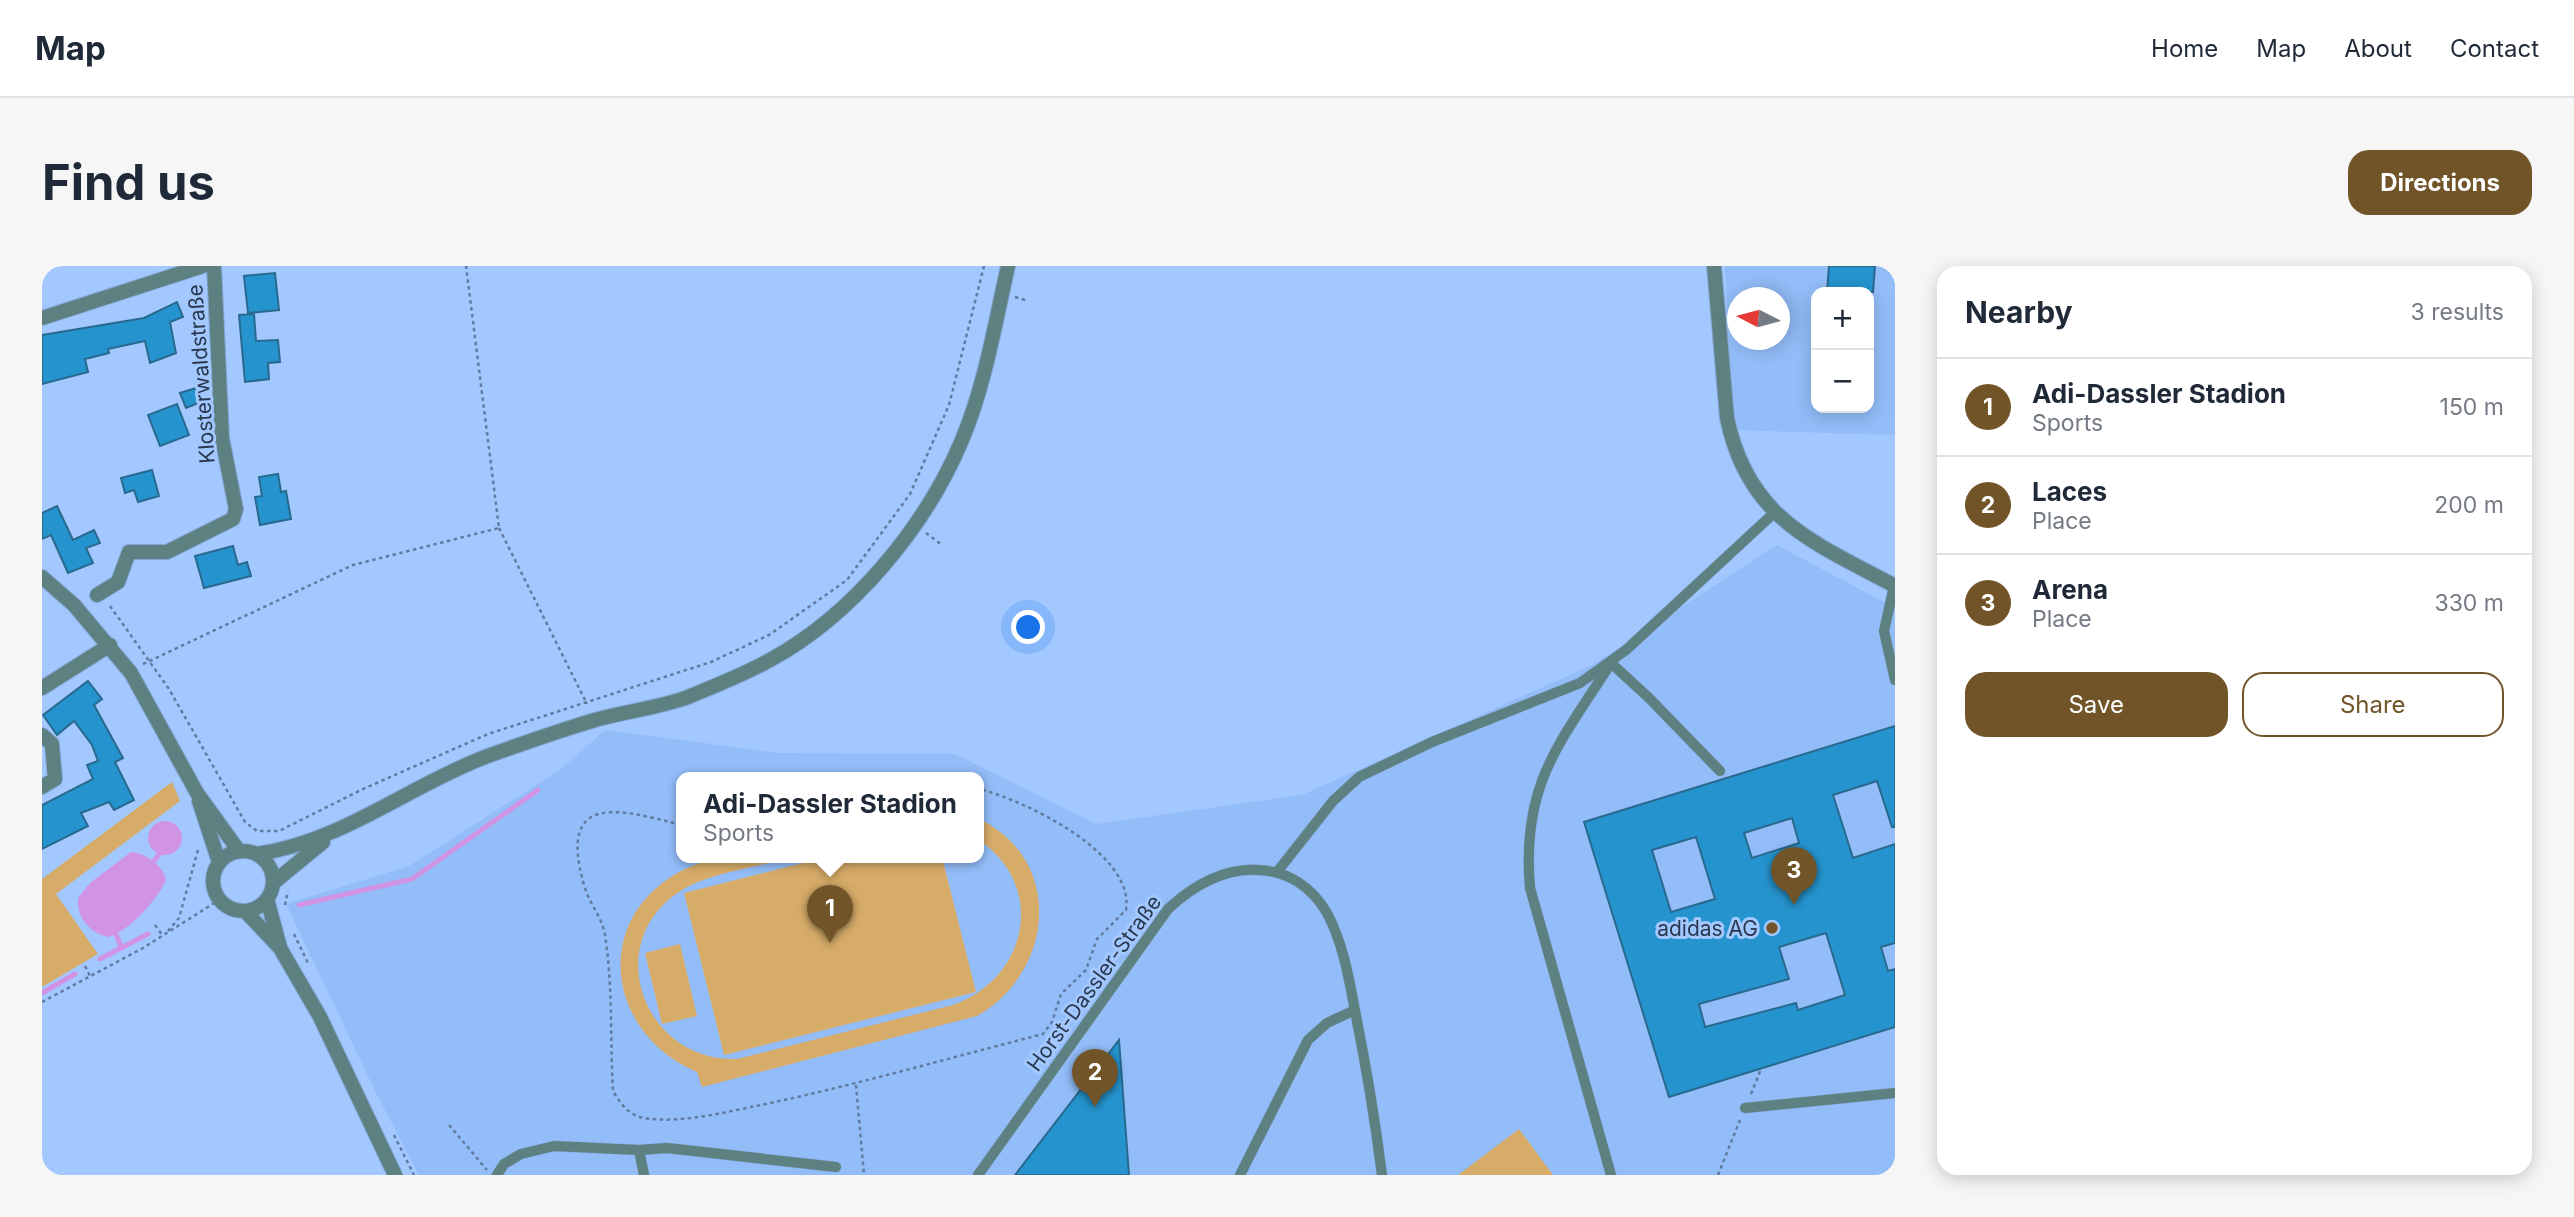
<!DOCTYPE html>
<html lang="en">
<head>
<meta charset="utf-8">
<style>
	:root { --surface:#fff; --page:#f6f6f7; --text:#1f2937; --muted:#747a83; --line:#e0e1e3; --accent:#715528 }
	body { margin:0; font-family:Inter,sans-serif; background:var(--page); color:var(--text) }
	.controls { position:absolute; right:21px; top:21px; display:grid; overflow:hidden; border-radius:14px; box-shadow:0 4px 18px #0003 }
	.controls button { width:63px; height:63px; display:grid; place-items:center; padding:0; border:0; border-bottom:2px solid var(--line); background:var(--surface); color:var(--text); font:35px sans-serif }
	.compass { position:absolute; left:1685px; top:21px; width:63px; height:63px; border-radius:50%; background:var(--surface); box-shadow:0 4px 18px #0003; rotate:276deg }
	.you { position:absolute; left:987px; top:362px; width:24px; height:24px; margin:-18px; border:5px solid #fff; border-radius:50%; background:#1a73e8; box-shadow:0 0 0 10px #1a73e833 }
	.badge { display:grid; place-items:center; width:46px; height:46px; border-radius:50%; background:var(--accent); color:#fff; font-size:23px; font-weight:700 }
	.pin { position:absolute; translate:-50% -58px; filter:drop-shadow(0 2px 4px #0008) }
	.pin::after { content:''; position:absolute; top:37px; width:24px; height:21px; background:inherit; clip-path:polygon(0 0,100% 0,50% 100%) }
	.popup { position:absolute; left:634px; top:506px; width:308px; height:91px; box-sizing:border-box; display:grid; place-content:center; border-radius:14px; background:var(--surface); filter:drop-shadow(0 2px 5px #0005); font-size:23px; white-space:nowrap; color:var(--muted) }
	.popup b { font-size:26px; color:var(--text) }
	.popup::after { content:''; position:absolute; left:50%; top:100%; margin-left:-14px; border:14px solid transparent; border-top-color:var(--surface) }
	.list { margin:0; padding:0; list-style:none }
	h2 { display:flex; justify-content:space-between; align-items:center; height:91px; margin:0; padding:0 28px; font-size:30px }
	h2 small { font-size:23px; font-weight:400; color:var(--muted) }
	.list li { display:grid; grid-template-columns:46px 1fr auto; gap:21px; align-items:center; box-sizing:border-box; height:98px; padding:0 28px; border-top:2px solid var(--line) }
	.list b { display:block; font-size:26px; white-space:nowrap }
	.list p { margin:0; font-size:23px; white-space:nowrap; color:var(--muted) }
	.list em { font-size:23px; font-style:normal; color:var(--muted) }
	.actions { display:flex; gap:14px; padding:21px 28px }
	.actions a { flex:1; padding:16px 0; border:2px solid var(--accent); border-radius:21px; text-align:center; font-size:24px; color:var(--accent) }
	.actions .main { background:var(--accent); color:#fff }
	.map { position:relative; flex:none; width:1853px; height:909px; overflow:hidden; border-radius:21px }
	header { display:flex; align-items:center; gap:42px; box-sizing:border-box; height:98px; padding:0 35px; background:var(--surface); border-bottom:2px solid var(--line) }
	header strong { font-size:33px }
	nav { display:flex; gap:38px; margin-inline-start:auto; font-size:24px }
	.intro { display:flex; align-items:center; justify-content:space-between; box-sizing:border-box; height:168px; padding:0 42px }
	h1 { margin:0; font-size:49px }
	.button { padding:18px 32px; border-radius:21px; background:var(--accent); color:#fff; font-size:24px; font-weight:700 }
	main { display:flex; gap:42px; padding:0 42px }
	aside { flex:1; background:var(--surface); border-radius:21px; box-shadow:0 4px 18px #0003 }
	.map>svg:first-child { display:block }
	.built { fill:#93bdf9; fill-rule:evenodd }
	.green { fill:#d7ac69 }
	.water { fill:#d194e4 }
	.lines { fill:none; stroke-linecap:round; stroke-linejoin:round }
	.stream { stroke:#d194e4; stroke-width:5 }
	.building { fill:#2594ce; stroke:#29698e; stroke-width:2; fill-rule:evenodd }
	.service-casing { stroke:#85a6d5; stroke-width:11 }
	.minor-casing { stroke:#85a6d5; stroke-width:16 }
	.tertiary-casing { stroke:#85a6d5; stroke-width:16 }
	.path { stroke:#627ba0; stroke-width:2.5; stroke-dasharray:3.5 3.5; stroke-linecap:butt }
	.service { stroke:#5d8081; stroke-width:10 }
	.minor { stroke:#5d8081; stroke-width:14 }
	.tertiary { stroke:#5d8081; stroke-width:14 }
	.poi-dot { fill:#715528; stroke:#a2c8ff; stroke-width:2.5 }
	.labels { text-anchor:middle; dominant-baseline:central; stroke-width:6; stroke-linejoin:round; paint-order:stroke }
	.street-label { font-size:21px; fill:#2a394f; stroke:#a2c8ff }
	.poi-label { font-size:21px; fill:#2a394f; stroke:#a2c8ff; text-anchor:end }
</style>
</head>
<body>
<header>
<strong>Map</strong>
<nav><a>Home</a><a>Map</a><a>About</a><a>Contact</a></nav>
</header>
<div class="intro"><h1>Find us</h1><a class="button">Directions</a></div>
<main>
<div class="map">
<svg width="1853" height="909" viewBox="0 0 1853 909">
	<rect width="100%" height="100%" fill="#a2c8ff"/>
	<path class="built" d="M1683,0H1853V169L1691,164ZM1774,26H1827V142H1774ZM1696,32H1738V74H1696Z
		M1735,279L1853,342V909H377L334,827L244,638L367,600L518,504L563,464L737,487L913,488L1054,558L1260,529L1550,399ZM639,511H937V591H639Z"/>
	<path class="green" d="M130,516L138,535L14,628L56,688L0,721V613Z
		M937,553C1023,594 1012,706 935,750L660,821L655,806C565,768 548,654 639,605C674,586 715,591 754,591C720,600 665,607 637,626C559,677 601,796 695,793L911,739C985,713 1006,621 937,574Z
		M785,591H900L934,726L682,789L642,627Z
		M638,678L655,750L620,758L603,687Z
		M1477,863L1511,909H1416Z"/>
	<path class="water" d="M106 572a17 17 0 1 1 34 0a17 17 0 1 1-34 0Z
		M89,586C102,586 122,600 124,614C115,634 88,665 66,671C48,667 34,651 36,632L48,617Z"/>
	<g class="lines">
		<path class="stream" d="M107,601L120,585
			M257,639L370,613L496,524
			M71,662L80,682
			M58,693L106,668
			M0,727L33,708"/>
	</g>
	<path class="building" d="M1787,0H1833L1831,26H1785Z
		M233,7L237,44L206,47L202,10Z
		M135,36L141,51L128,56L134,87L108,97L103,75L66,83L67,87L43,93L46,106L0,118V69L102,52Z
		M212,48L214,75L236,74L238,96L226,97L227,113L203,116L197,49Z
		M154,122L159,136L144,142L138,127Z
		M135,138L147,169L118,180L106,149Z
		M110,204L117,230L96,236L92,224L83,227L79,212Z
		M236,208L239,226L244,225L249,253L218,259L213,231L220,230L217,211Z
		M15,240L31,274L52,264L58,277L44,282L51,297L26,307L9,269L0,273V247Z
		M191,280L196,299L205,296L209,310L162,322L153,290Z
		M46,415L60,433L52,439L81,492L73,496L92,534L72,544L67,536L39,547L46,560L0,583V539L51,513L45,499L56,495L50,479L32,455L15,469L1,449Z
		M1853,460V561H1850L1835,515L1791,529L1811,592L1853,578V677L1839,681L1846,705L1853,703V761L1627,831L1542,556ZM1750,552L1757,577L1710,592L1702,567ZM1654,571L1673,633L1629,646L1610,584ZM1784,667L1803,729L1756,744L1754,737L1663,761L1657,738L1747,713L1737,681Z
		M1077,774L1087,909H973Z"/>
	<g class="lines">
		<g class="service-casing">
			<path id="service" d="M1852,320L1842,365L1853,414
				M1235,606L1291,535L1317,511L1390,476L1538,417L1584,384L1732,247
				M1703,842L1853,827
				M597,884L602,909
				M455,909L462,898L479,888L512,880L597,884L625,882L794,901
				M936,909L1126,643C1151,620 1181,602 1216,604C1246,605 1270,621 1285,647C1301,677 1307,712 1313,745C1324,799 1333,854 1340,909
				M1198,909L1266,774L1285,757L1313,744
				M1569,909L1488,622C1479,519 1517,478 1569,397L1607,432L1678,505"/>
		</g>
		<g class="minor-casing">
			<path id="minor" d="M1672,0L1685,152C1706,253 1771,276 1853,320
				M0,52L161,0
				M55,329L76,316L87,286H125L191,253L194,243L180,172L172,0
				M0,422L68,379
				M0,469L10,478L13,513L0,521"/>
		</g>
		<g class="tertiary-casing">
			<path id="tertiary" d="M0,311L32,339L89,407L155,527L197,585
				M157,535L177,596
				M171 615a30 30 0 1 1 60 0a30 30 0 1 1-60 0Z
				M215,588C299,576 365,521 443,491C479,478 516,465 553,454C584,445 617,442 646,431C673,420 703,408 728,394C811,349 884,260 920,174C943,119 953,58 966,0
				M231,617L281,576
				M225,633L238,681
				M203,645L238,682L278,751L353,909"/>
		</g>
		<path class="path" d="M973,31L983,34
			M457,262L545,438
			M884,267L900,279
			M68,340L127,423L203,556L215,565H237L321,523L446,468L669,396L727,369L805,314L868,228L907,139L942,0
			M101,398L311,299L457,262L424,0
			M639,559C578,543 515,525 542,619C547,637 560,651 563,669C571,720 568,774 571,825C579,838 586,849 602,852C639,858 683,846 719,839C814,819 907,792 1001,768L1010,756L1019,728L1044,704L1055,673L1084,644C1093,587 982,534 937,523
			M243,639L246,625
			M113,659L121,670
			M126,665L137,652L156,584
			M252,668L266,697
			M43,700L48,710
			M0,736L101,682L177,634
			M814,819L822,909
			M1709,828L1719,803
			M407,859L445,904
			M352,869L372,909
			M1676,909L1698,854"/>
		<use href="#service" class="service"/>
		<use href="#minor" class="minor"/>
		<use href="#tertiary" class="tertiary"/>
	</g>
	<circle class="poi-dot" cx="1730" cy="662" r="7"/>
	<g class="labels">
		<g class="street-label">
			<text transform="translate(159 108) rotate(-94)">Klosterwaldstraße</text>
			<text transform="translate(1052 717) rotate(-54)">Horst-Dassler-Straße</text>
		</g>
		<g class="poi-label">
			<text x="1716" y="662">adidas AG</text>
		</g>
	</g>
</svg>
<div class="controls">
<button>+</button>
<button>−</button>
</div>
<svg class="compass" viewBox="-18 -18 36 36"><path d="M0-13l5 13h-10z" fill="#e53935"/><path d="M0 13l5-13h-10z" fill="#747a83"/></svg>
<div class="you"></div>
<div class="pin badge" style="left:788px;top:677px">1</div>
<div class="popup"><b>Adi-Dassler Stadion</b>Sports</div>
<div class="pin badge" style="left:1053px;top:841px">2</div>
<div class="pin badge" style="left:1752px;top:639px">3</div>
</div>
<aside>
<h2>Nearby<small>3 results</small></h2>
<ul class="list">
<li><span class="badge">1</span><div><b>Adi-Dassler Stadion</b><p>Sports</p></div><em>150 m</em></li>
<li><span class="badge">2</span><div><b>Laces</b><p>Place</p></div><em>200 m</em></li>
<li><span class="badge">3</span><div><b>Arena</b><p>Place</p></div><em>330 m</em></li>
</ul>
<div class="actions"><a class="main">Save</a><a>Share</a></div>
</aside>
</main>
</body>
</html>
